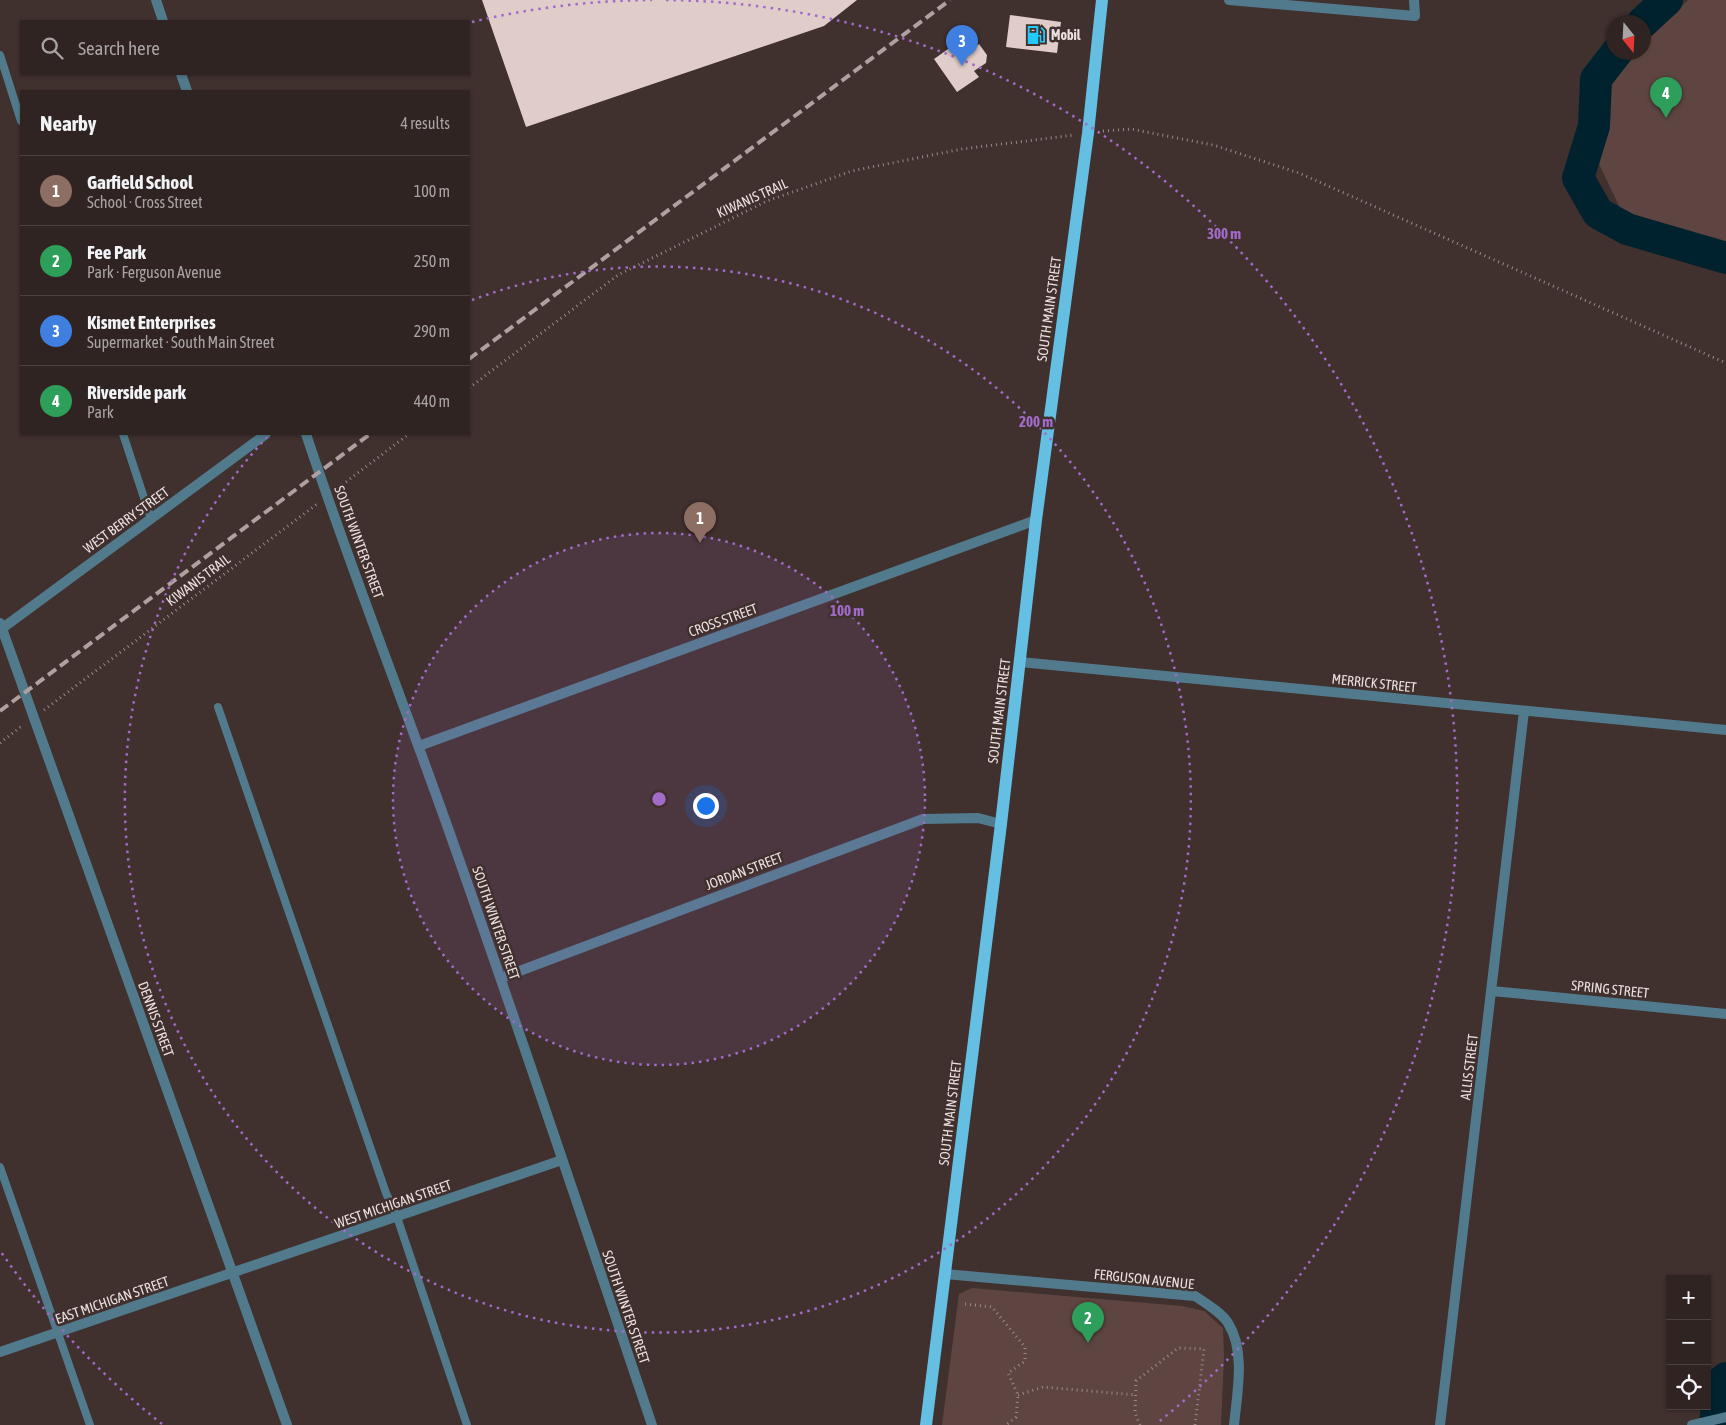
<!DOCTYPE html>
<html lang="en">
<head>
<meta charset="utf-8">
<style>
	:root { --surface:#302422; --page:#3c302f; --text:#f1f3f6; --muted:#a8a4a5; --line:#4b4140; --accent:#ea580c }
	body { margin:0; font-family:"Asap Condensed",sans-serif; background:var(--page); color:var(--text) }
	.controls { position:absolute; right:15px; bottom:15px; display:grid; overflow:hidden; border-radius:0px; box-shadow:0 1px 4px #0004 }
	.controls button { width:45px; height:45px; display:grid; place-items:center; padding:0; border:0; border-bottom:1px solid var(--line); background:var(--surface); color:var(--text); font:25px sans-serif }
	.compass { position:absolute; left:1606px; top:15px; width:45px; height:45px; border-radius:50%; background:var(--surface); box-shadow:0 1px 4px #0004; rotate:162deg }
	.you { position:absolute; left:705px; top:805px; width:18px; height:18px; margin:-12px; border:4px solid #fff; border-radius:50%; background:#1a73e8; box-shadow:0 0 0 8px #1a73e833 }
	.badge { display:grid; place-items:center; width:32px; height:32px; border-radius:50%; background:var(--accent); color:#fff; font-size:16px; font-weight:700 }
	.pin { position:absolute; translate:-50% -41px; filter:drop-shadow(0 1px 2px #0008) }
	.pin::after { content:''; position:absolute; top:26px; width:18px; height:15px; background:inherit; clip-path:polygon(0 0,100% 0,50% 100%) }
	.list { margin:0; padding:0; list-style:none }
	h2 { display:flex; justify-content:space-between; align-items:center; height:65px; margin:0; padding:0 20px; font-size:21px }
	h2 small { font-size:16px; font-weight:400; color:var(--muted) }
	.list li { display:grid; grid-template-columns:32px 1fr auto; gap:15px; align-items:center; box-sizing:border-box; height:70px; padding:0 20px; border-top:1px solid var(--line) }
	.list b { display:block; font-size:19px; white-space:nowrap }
	.list p { margin:0; font-size:16px; white-space:nowrap; color:var(--muted) }
	.list em { font-size:16px; font-style:normal; color:var(--muted) }
	.icon { flex:none; width:28px; height:28px; fill:none; stroke:currentColor; stroke-width:2; stroke-linecap:round; stroke-linejoin:round }
	.map { position:relative; flex:none; width:1726px; height:1425px; overflow:hidden }
	.search { position:absolute; background:var(--surface); box-shadow:0 1px 4px #0004; left:20px; top:20px; width:450px; height:55px; display:flex; align-items:center; gap:12px; box-sizing:border-box; padding:0 18px; border-radius:0px; color:var(--muted); font-size:19px }
	.panel { position:absolute; background:var(--surface); box-shadow:0 1px 4px #0004; left:20px; top:90px; width:450px; height:345px; border-radius:0px }
	.map>svg:first-child { display:block }
	.green { fill:#5e4541 }
	.lines { fill:none; stroke-linecap:round; stroke-linejoin:round }
	.river { stroke:#00222e; stroke-width:32 }
	.building { fill:#e0ccc8 }
	.path { stroke:#988b89; stroke-width:3; stroke-dasharray:1 4; stroke-linecap:butt }
	.service { stroke:#517b8c; stroke-width:8 }
	.minor { stroke:#517b8c; stroke-width:10 }
	.tertiary { stroke:#517b8c; stroke-width:10 }
	.primary { stroke:#64bfe3; stroke-width:12 }
	.rail { stroke:#aea1a0; stroke-width:4; stroke-dasharray:10 5; stroke-linecap:butt }
	.ring { fill:none; stroke:#a26bca; stroke-width:2.5; stroke-dasharray:2.5 5 }
	.labels { text-anchor:middle; dominant-baseline:central; stroke-width:5; stroke-linejoin:round; paint-order:stroke }
	.poi-label { font-size:14px; font-weight:bold; fill:#ebe0df; stroke:#40302e; text-anchor:start }
	.street-label { font-size:14px; fill:#ebe0df; stroke:#40302e }
	.centre { fill:#a26bca; stroke:#40302e; stroke-width:2.5 }
	.ring-label { font-size:15px; text-anchor:middle; font-weight:bold; fill:#a26bca; stroke:#40302e; stroke-width:5; stroke-linejoin:round; paint-order:stroke }
</style>
</head>
<body>
<div class="map">
<svg width="1726" height="1425" viewBox="0 0 1726 1425">
	<rect width="100%" height="100%" fill="#40302e"/>
	<path class="green" d="M1688,0H1726V245L1621,210L1599,164L1614,73L1635,53L1644,52V44Z
		M972,1288L1182,1306L1204,1311L1223,1328L1224,1358L1221,1425H942L959,1294Z"/>
	<g class="lines">
		<path class="river" d="M1643,22L1667,0
			M1617,52L1596,79L1594,126L1578,178L1598,213L1627,229L1726,258
			M1715,1425L1719,1384L1726,1378"/>
	</g>
	<path class="building" d="M482,0H857L824,26L526,127Z
		M1010,15L1061,22L1057,53L1006,47Z
		M965,37L973,49L979,44L987,55L986,63L974,71L979,77L957,92L934,59Z"/>
	<g class="lines">
		<path class="path" d="M1103,131L1131,129L1213,145L1299,173L1726,363
			M469,388L618,275L767,201L852,171L962,149L1074,135
			M338,488L409,434
			M44,710L317,504
			M0,743L23,725
			M965,1304L992,1307L1025,1347V1361L1008,1373L1018,1395L1016,1417L1006,1425
			M1018,1395L1043,1387L1136,1395
			M1140,1425L1135,1413L1136,1381L1178,1348L1204,1349L1195,1425"/>
		<path class="service" d="M0,55L21,121
			M123,434L151,519
			M218,707L386,1193L397,1217L467,1425
			M0,1167L90,1425"/>
		<path class="minor" d="M1229,0L1415,16L1414,0
			M0,623L287,1425
			M0,630L266,434
			M1020,662L1726,730
			M419,746L1036,520
			M501,978L923,819L978,818L1001,824
			M1492,991L1726,1014
			M945,1274L1195,1296C1205,1303 1221,1312 1228,1323C1246,1351 1237,1394 1234,1425
			M0,1352L562,1160
			M1440,1425L1524,711
			M1692,1425L1726,1417"/>
		<path class="tertiary" d="M156,0L163,21
			M181,74L187,91
			M306,434C350,567 402,698 449,831C519,1028 585,1227 652,1425"/>
		<path class="primary" d="M926,1425L1001,824L1036,520L1088,133L1102,0"/>
		<path class="rail" d="M469,359L950,0
			M0,711L370,434"/>
	</g>
	<circle cx="659" cy="799" r="266" fill="#a26bca" fill-opacity=".12"/>
	<g class="ring">
		<circle cx="659" cy="799" r="266"/>
		<path d="M472 300A533 533 0 1 1 269 435"/>
		<path d="M162 1424A799 799 0 0 1 1 1252M472 22A799 799 0 0 1 652 0M666 0A799 799 0 0 1 1156 1424"/>
	</g>
	<defs>
		<g id="fuel-bare" transform="scale(1.5)"><path d="M-5.5-6h7V0h2V4h1.3V-2.5L3-4.5l.8-.8L6-3V5H2.5V1h-1V6h-7ZM-4.2-4.7v3.2H.2V-4.7Z" fill="#21c9fd" stroke="#40302e" stroke-width="2.5" paint-order="stroke"/></g>
	</defs>
	<g fill-rule="evenodd">
		<use href="#fuel-bare" x="1036" y="35"/>
	</g>
	<g class="labels">
		<g class="poi-label">
			<text x="1051" y="35">Mobil</text>
		</g>
		<g class="street-label">
			<text transform="translate(752 198) rotate(-24)">KIWANIS TRAIL</text>
			<text transform="translate(1049 309) rotate(-82)">SOUTH MAIN STREET</text>
			<text transform="translate(126 520) rotate(-36)">WEST BERRY STREET</text>
			<text transform="translate(359 542) rotate(70)">SOUTH WINTER STREET</text>
			<text transform="translate(198 580) rotate(-37)">KIWANIS TRAIL</text>
			<text transform="translate(723 620) rotate(-20)">CROSS STREET</text>
			<text transform="translate(1374 683) rotate(6)">MERRICK STREET</text>
			<text transform="translate(999 711) rotate(-83)">SOUTH MAIN STREET</text>
			<text transform="translate(744 871) rotate(-21)">JORDAN STREET</text>
			<text transform="translate(496 923) rotate(71)">SOUTH WINTER STREET</text>
			<text transform="translate(1610 989) rotate(6)">SPRING STREET</text>
			<text transform="translate(156 1019) rotate(70)">DENNIS STREET</text>
			<text transform="translate(1469 1067) rotate(-83)">ALLIS STREET</text>
			<text transform="translate(950 1113) rotate(-83)">SOUTH MAIN STREET</text>
			<text transform="translate(393 1204) rotate(-19)">WEST MICHIGAN STREET</text>
			<text transform="translate(1144 1279) rotate(6)">FERGUSON AVENUE</text>
			<text transform="translate(112 1300) rotate(-19)">EAST MICHIGAN STREET</text>
			<text transform="translate(626 1307) rotate(71)">SOUTH WINTER STREET</text>
		</g>
	</g>
	<circle cx="659" cy="799" r="8" class="centre"/>
	<g class="ring-label">
		<text x="1224" y="239">300 m</text>
		<text x="1036" y="427">200 m</text>
		<text x="847" y="616">100 m</text>
	</g>
</svg>
<div class="controls">
<button>+</button>
<button>−</button>
<button><svg class="icon" aria-label="locate" viewBox="0 0 24 24"><circle cx="12" cy="12" r="6"/><path d="M12 2v4M12 18v4M2 12h4M18 12h4"/></svg></button>
</div>
<svg class="compass" viewBox="-18 -18 36 36"><path d="M0-13l5 13h-10z" fill="#e53935"/><path d="M0 13l5-13h-10z" fill="#a8a4a5"/></svg>
<div class="you"></div>
<div class="pin badge" style="left:700px;top:543px;background:#8d6e63">1</div>
<div class="pin badge" style="left:1088px;top:1343px;background:#2e9e5b">2</div>
<div class="pin badge" style="left:962px;top:66px;background:#3f7fe0">3</div>
<div class="pin badge" style="left:1666px;top:118px;background:#2e9e5b">4</div>
<div class="search"><svg class="icon" aria-label="search" viewBox="0 0 24 24"><circle cx="10" cy="10" r="6"/><path d="M15 15l6 6"/></svg>Search here</div>
<section class="panel">
<h2>Nearby<small>4 results</small></h2>
<ul class="list">
<li><span class="badge" style="background:#8d6e63">1</span><div><b>Garfield School</b><p>School · Cross Street</p></div><em>100 m</em></li>
<li><span class="badge" style="background:#2e9e5b">2</span><div><b>Fee Park</b><p>Park · Ferguson Avenue</p></div><em>250 m</em></li>
<li><span class="badge" style="background:#3f7fe0">3</span><div><b>Kismet Enterprises</b><p>Supermarket · South Main Street</p></div><em>290 m</em></li>
<li><span class="badge" style="background:#2e9e5b">4</span><div><b>Riverside park</b><p>Park</p></div><em>440 m</em></li>
</ul>
</section>
</div>
</body>
</html>
